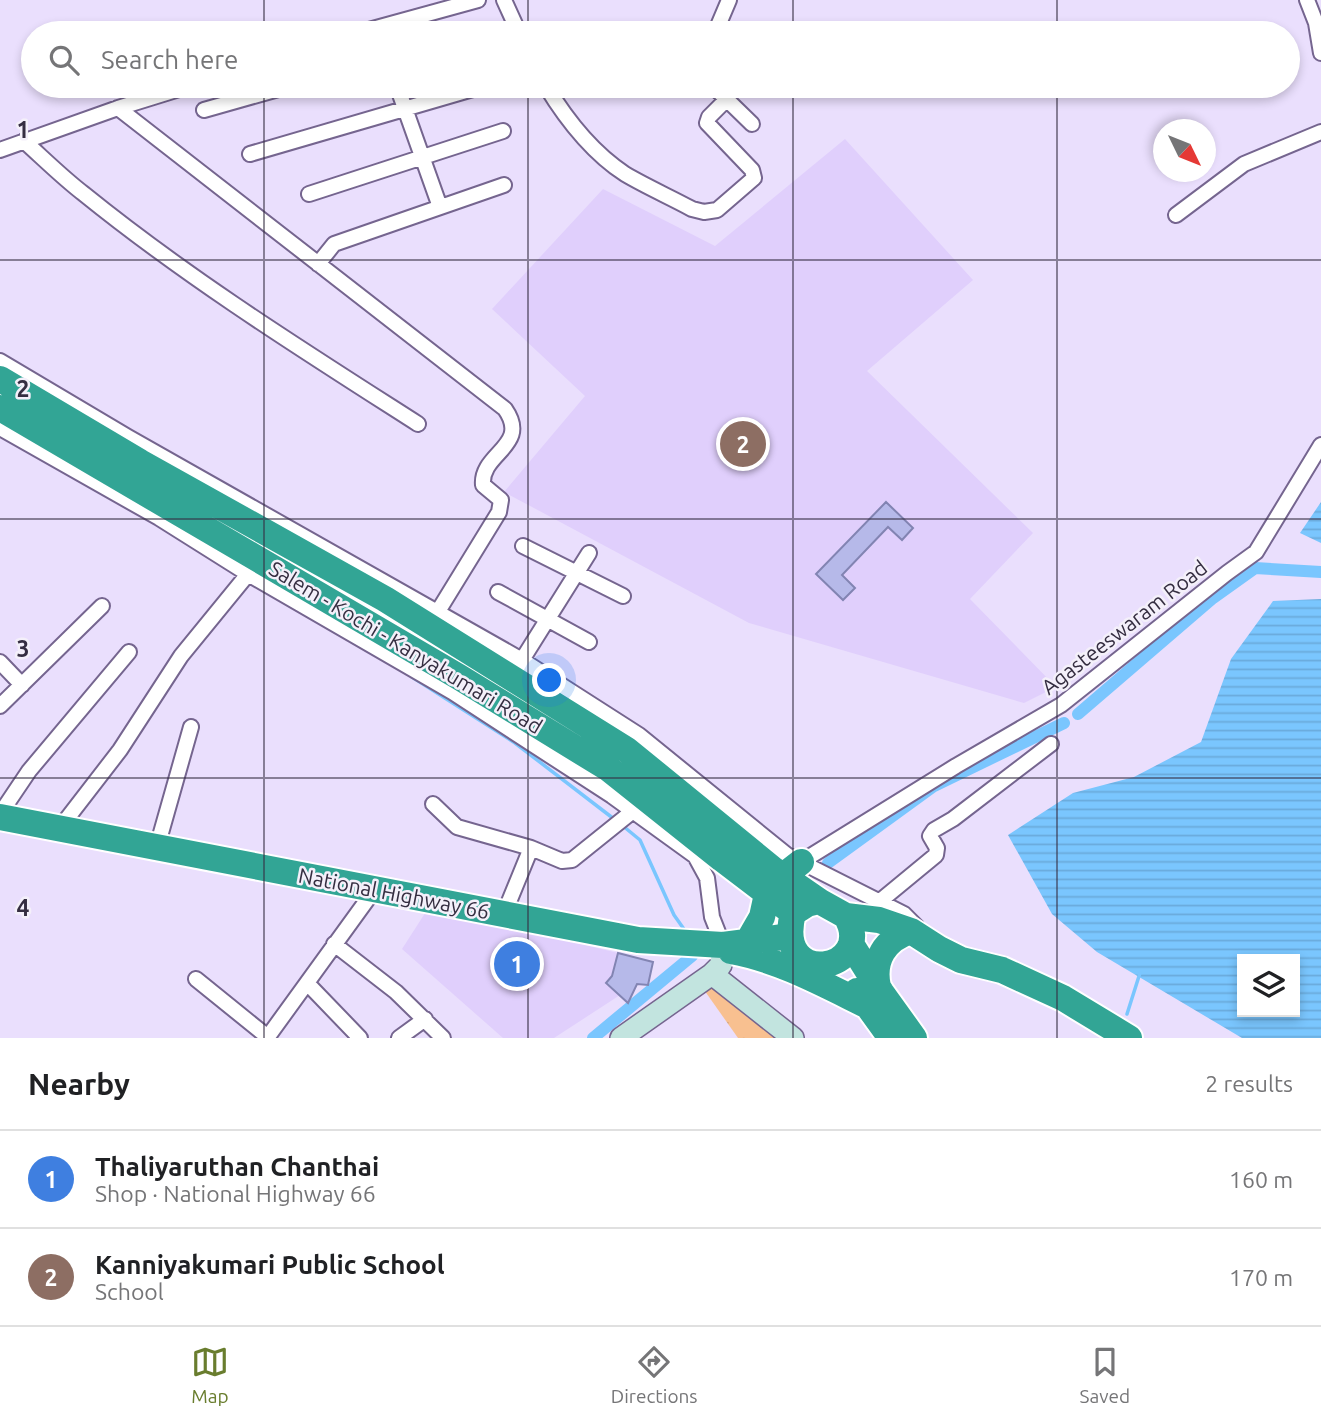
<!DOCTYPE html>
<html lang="en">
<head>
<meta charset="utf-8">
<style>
	:root { --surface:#fff; --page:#f2f2f2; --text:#202124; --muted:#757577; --line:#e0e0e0; --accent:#697d2e }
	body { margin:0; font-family:Ubuntu,sans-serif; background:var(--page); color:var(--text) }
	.controls { position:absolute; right:21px; bottom:21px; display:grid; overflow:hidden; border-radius:0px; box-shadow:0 4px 10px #0003 }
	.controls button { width:63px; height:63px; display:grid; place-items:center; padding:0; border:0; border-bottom:2px solid var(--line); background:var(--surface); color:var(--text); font:35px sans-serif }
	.compass { position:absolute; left:1153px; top:119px; width:63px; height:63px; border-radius:50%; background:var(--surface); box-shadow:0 4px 10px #0003; rotate:133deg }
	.you { position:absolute; left:550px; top:681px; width:24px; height:24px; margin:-18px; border:5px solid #fff; border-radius:50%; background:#1a73e8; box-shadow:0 0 0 10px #1a73e833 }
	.badge { display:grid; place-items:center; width:46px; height:46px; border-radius:50%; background:var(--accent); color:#fff; font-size:23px; font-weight:700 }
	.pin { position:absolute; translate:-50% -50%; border:4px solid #fff; box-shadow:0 2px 7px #0006 }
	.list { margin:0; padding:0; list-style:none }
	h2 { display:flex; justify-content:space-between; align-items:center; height:91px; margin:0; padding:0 28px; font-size:30px }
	h2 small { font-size:23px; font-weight:400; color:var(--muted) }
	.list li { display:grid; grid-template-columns:46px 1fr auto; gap:21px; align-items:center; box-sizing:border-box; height:98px; padding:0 28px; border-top:2px solid var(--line) }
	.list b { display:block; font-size:26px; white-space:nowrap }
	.list p { margin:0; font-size:23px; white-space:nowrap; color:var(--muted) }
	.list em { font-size:23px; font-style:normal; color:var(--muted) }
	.icon { flex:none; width:38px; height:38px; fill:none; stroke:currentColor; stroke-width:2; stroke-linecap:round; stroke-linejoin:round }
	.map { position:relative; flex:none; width:1321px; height:1038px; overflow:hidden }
	.search { position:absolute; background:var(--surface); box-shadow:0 4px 10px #0003; left:21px; right:21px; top:21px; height:77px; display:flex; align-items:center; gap:18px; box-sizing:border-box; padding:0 24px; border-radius:38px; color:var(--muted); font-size:26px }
	.sheet { height:287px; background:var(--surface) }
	nav { display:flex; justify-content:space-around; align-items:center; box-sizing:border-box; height:98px; border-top:2px solid var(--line); background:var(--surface); font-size:19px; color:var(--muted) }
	nav a { display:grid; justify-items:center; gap:4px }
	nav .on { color:var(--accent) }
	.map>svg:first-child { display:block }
	.built { fill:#e0cffc }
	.grass { fill:url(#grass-tufts) }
	.water { fill:url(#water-rules); fill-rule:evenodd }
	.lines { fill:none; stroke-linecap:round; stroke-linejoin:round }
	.stream { stroke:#7ac6fe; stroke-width:3.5 }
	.canal { stroke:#7ac6fe; stroke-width:12 }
	.building { fill:#b6b9e9; stroke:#8284b2; stroke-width:2 }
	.street-casing { stroke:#75658f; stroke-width:18 }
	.secondary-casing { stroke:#75658f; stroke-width:24 }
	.highway-casing { stroke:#fff; stroke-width:30 }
	.street { stroke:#fff; stroke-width:14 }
	.secondary { stroke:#c2e4df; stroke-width:21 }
	.highway { stroke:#32a595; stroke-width:26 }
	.grid { fill:none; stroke:#352e41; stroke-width:2; stroke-opacity:0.55 }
	.labels { text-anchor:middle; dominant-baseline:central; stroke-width:5; stroke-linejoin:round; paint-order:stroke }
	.street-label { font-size:21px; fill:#352e41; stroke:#f4f0fa }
	.grid-label { font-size:23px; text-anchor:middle; font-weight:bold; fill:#352e41; stroke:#f4f0fa; stroke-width:5; stroke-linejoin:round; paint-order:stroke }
</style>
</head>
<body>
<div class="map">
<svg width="1321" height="1038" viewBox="0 0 1321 1038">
	<defs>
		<pattern id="grass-tufts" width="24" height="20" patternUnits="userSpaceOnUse" patternTransform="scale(1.75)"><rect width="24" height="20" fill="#f8c090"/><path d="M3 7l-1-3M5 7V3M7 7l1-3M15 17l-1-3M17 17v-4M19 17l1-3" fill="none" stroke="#d5a57d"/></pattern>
		<pattern id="water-rules" width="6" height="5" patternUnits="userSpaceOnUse" patternTransform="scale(1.75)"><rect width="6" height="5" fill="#7ac6fe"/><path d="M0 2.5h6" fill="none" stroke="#6aaadb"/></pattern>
	</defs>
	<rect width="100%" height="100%" fill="#eadffd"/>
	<path class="built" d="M845,139L973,280L867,371L1033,533L970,599L1056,687L1024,703L749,623L504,492L585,396L492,309L603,189L715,246Z
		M429,907L618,953L612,976L637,984L554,1038H503L402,949Z"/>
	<path class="grass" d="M709,983L776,1038H738L702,987Z"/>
	<path class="water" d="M1321,502V543L1300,533Z
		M1321,599V1038H1242L1097,952L1052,914L1008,835L1073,793L1134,777L1201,742L1231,659L1273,601ZM1242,959H1295V1012H1242Z"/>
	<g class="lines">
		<path class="stream" d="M412,677L515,743L614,819
			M623,826L640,840L674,915L686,932
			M1127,1014L1140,973"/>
		<path class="canal" d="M1078,714L1213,598L1255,568L1321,572
			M828,863L934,786L1064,723
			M593,1038L692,956"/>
	</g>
	<path class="building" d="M886,502L913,528L902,540L888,527L842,575L855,588L843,600L816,574Z
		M618,953L653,962L648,985L637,984L628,1003L606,983L612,976Z"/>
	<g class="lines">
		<g class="street-casing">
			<path id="street" d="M504,0L519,33
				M1307,0L1316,23L1321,53
				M358,33L478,0
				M474,33L480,32
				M715,33L729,0
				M397,86L440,207
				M546,86C566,119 593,153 625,174C647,187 670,197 692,209L704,212L717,210L754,178L752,170L707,123L709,117L727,99
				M713,86L752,124
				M118,108L505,409C531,446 480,453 483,485L501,500L499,512L437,613
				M204,110L289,86
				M24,141C44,159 63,178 84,194C189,279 304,351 418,424
				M0,150L118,108L189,86
				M250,154L483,86
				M309,194L503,131
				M1176,215L1244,164L1321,132
				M318,264L334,244L504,185
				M0,361L128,437L522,660L639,735L787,855L904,914L917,927
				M0,428L159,518L248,574L452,692L612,796L695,856L707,878L712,917L723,945
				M523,546L623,596
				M498,592L589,642
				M522,660L589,553
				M0,662L22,685
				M0,706L102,606
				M433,804L457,827L531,848
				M0,814L29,771L129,652
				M59,829L120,750L181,656L248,574
				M157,847L191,727
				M801,862L956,766L1061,705L1227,573L1256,552L1321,445
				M879,902L936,855L937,848L930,836L934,830L953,819L1051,744
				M504,914L531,848L562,861L572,860L633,811
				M334,944L396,992L443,1038
				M196,979L269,1038
				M307,983L360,1038
				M267,1038L375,889
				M399,1038L425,1019"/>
		</g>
		<g class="secondary-casing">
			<path id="secondary" d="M712,974L793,1038
				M621,1038L712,974L721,965L723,945"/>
		</g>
		<g class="highway-casing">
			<path id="highway" d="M0,379L140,462L385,599L627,750L774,870L819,901L846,916C878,971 773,991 793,913L807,904L819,901
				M0,408L459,677L609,769L722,859L793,913
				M0,817L638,940L723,945L790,936
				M846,916L879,920L911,931L939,949L961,960L1002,970L1063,998L1129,1038
				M747,943L762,917L767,894L783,876L801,862
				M851,944L881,992L914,1038
				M731,951C780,960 823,984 868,1006
				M878,987C872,960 885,939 911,931
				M857,991L891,1038"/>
		</g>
		<use href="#street" class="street"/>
		<use href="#secondary" class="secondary"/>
		<use href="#highway" class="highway"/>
	</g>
	<path class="grid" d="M264,0V33M528,0V33M793,0V33M1057,0V33M264,86V1038M528,86V1038M793,86V1038M1057,86V1038M0,260H1321M0,519H1321M0,778H1321"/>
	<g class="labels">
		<g class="street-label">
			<text transform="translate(1124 627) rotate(-38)">Agasteeswaram Road</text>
			<text transform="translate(406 647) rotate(31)">Salem - Kochi - Kanyakumari Road</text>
			<text transform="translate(394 893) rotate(11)">National Highway 66</text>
		</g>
	</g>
	<g class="grid-label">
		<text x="23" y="138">1</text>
		<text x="23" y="397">2</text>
		<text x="23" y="657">3</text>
		<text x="23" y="916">4</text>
	</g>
</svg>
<div class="controls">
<button><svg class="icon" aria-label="layers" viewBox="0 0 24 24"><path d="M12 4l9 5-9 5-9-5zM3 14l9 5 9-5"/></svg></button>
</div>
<svg class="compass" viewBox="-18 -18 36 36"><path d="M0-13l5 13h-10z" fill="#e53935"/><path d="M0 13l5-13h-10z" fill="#757577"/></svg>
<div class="you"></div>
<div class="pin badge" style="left:517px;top:964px;background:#3f7fe0">1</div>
<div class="pin badge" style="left:743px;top:444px;background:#8d6e63">2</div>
<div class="search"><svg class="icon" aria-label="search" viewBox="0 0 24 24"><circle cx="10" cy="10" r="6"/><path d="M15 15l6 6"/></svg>Search here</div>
</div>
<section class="sheet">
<h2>Nearby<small>2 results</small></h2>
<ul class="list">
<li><span class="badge" style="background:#3f7fe0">1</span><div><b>Thaliyaruthan Chanthai</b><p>Shop · National Highway 66</p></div><em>160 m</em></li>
<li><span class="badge" style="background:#8d6e63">2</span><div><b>Kanniyakumari Public School</b><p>School</p></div><em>170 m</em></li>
</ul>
</section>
<nav>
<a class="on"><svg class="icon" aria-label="map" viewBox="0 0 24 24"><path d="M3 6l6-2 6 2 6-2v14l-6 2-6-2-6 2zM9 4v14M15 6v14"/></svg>Map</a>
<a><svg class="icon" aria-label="directions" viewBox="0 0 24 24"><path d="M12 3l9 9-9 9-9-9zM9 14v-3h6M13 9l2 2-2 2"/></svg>Directions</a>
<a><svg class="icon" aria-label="saved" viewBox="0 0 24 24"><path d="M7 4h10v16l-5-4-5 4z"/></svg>Saved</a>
</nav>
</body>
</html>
